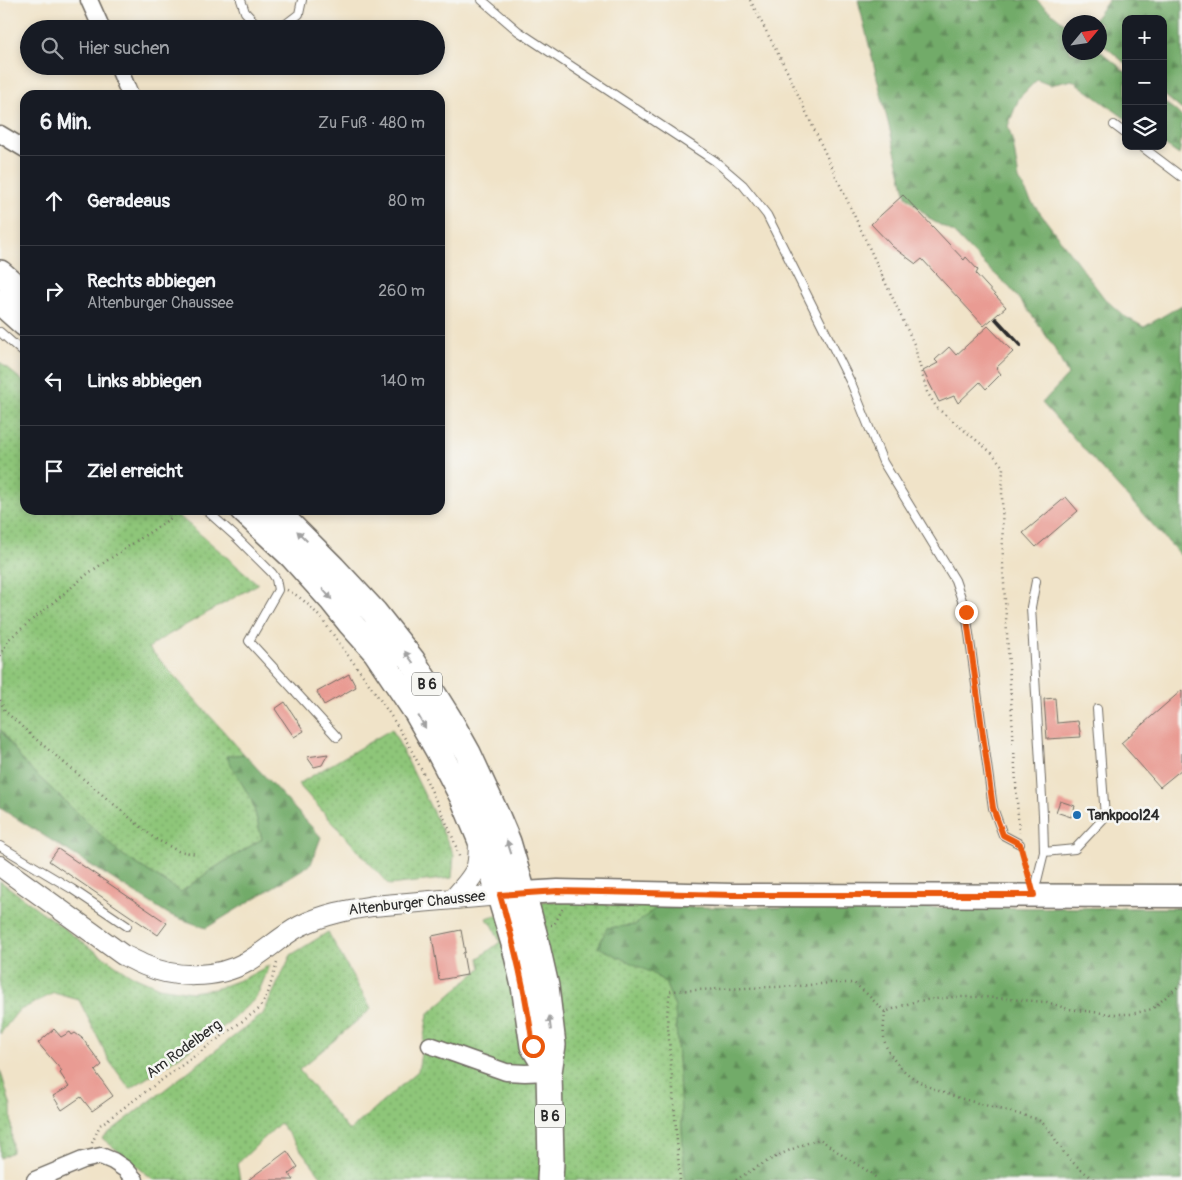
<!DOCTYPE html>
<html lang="de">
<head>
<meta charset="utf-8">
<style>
	:root { --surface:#171b24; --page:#20242c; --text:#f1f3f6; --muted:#9ea1a6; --line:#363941 }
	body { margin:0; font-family:Pangolin,sans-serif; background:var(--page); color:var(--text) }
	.controls { position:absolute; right:15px; top:15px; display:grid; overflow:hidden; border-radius:10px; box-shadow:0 2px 8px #0003 }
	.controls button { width:45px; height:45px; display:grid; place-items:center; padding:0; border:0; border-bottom:1px solid var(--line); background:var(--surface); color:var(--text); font:25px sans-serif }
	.compass { position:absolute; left:1062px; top:15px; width:45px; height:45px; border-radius:50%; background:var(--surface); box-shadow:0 2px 8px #0003; rotate:61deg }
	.stop { position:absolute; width:15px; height:15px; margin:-11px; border:4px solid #ea580c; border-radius:50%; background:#fff }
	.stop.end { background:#ea580c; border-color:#fff; box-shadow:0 1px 5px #0008 }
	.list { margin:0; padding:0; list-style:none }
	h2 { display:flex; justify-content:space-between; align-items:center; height:65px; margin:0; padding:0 20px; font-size:21px }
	h2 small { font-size:16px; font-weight:400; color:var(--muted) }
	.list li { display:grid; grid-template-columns:32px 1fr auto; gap:15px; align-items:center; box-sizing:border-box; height:90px; padding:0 20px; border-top:1px solid var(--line) }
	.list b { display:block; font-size:19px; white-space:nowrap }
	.list p { margin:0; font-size:16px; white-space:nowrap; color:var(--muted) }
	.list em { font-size:16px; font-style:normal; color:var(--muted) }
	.icon { flex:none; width:28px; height:28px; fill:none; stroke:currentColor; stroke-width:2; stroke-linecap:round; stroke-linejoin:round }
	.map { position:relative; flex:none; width:1182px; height:1180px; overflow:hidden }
	.search { position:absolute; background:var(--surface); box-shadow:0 2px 8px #0003; left:20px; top:20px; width:425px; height:55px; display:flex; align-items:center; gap:12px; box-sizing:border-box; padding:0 18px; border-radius:28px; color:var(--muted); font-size:19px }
	.panel { position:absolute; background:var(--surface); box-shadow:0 2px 8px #0003; left:20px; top:90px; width:425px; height:425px; border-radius:15px }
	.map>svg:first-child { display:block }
	.green { fill:url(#green-dots); stroke:#5c7852 }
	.forest { fill:url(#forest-firs); stroke:#4e6b4a }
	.building { fill:#e99b93 }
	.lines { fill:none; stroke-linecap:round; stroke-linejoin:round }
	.service-casing { stroke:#706b62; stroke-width:10 }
	.minor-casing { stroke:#706b62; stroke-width:19 }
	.tertiary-casing { stroke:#706b62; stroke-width:22 }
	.secondary-casing { stroke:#706b62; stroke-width:25 }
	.primary-casing { stroke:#706b62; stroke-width:28 }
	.path { stroke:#706b62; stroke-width:2.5; stroke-dasharray:1 4; stroke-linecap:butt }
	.service { stroke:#fff; stroke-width:8 }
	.minor { stroke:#fff; stroke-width:16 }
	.tertiary { stroke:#fff; stroke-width:20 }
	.secondary { stroke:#fff; stroke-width:22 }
	.primary { stroke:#fff; stroke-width:25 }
	.rail { stroke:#2b2b2b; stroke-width:4 }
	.oneway { fill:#a0a0a0 }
	.route { stroke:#ea580c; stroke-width:6 }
	.poi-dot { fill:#1f6fb2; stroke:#f6f6f2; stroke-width:2 }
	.labels { text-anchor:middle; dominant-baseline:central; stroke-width:5; stroke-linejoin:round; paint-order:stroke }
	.shield { fill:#f6f6f2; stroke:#686867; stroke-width:1 }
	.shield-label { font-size:14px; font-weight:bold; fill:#2b2b2b }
	.poi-label { font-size:15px; font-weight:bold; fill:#2b2b2b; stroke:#f6f6f2; text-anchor:start }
	.street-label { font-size:15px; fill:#2b2b2b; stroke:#f6f6f2 }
</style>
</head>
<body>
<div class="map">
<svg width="1182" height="1180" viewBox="0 0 1182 1180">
	<defs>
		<pattern id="green-dots" width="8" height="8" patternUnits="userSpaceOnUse" patternTransform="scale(1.25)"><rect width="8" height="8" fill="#8ec679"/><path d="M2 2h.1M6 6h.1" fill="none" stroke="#74a163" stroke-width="1.8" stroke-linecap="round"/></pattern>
		<pattern id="forest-firs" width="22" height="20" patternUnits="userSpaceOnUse" patternTransform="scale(1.25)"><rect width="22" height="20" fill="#72ab69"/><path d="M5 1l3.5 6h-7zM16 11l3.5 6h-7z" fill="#5e8b57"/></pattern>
	</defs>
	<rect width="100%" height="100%" fill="#f6f6f2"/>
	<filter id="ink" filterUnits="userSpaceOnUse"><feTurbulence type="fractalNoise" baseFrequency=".02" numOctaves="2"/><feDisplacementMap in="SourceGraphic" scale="10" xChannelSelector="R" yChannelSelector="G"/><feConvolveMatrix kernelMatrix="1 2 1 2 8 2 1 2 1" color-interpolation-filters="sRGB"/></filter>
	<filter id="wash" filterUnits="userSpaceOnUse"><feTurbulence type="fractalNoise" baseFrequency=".0096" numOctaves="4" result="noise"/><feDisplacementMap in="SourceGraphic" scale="20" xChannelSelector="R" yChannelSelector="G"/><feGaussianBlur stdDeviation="1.12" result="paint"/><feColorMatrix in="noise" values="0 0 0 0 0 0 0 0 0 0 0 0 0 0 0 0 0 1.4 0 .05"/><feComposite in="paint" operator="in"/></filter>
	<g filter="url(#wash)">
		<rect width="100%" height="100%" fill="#f0e3c8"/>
		<path class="green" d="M0,362L25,383V510H172L258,584L161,639L149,648L244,754L227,756L252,801L262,839L211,870L181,892L121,854L24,763L0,729Z
			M392,729L454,855L452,878L389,885L298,784Z
			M0,881L89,947L129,974L159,987L191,992L215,989L245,978L270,965L256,998L222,1028L130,1089L110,1062L79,1000L54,993L18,1011L0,1034Z
			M546,901L657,907L635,925L607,928L652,973L665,982L675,1007L685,1180H324L280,1123L237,1164L240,1180H154L102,1138L263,1014L291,955L328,932L371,1009L299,1070L349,1131L418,1071L428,1014L481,968L479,958L500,942L493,926L486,918Z
			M0,1069L11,1107L12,1152L0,1158Z"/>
		<path class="forest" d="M858,0H1036L1069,27L1070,52H1100V51L1126,72V119L1072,80L1050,85L1037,80L1019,98L1008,126L1013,143L1019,179L1031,201L1105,299L1124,316L1144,327L1182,305V557L1042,403L1068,375L1053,346L1035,319L1010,288L983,263L953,232L931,220L906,196Z
			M1107,0H1182V110L1163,94V19H1126V64L1100,42V22H1092L1108,1Z
			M1163,102C1169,106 1179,112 1182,118C1182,126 1181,147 1179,155L1163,144Z
			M0,729L24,763L121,854L181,892L211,870L262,839L252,801L226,756L244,754L321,837L311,864L206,928L170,915L0,808Z
			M657,907L1182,908V1180H685L675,1007L665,982L652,973L598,947L607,928L635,925Z"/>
		<g id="blocks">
			<path class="building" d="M903,195L964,260L966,257L978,270L976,274L1006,307L984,326L922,259L916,264L893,247L871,224Z
				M988,326L1013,352L996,368L1001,374L986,389L980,382L958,403L954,396L939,402L923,371L938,363L935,360L949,347L956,355Z
				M1066,497L1078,511L1036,547L1023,533Z
				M349,674L356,687L324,705L317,692Z
				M1182,690V769L1160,787L1121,743Z
				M1055,698L1057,723L1078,721L1081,737L1047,739L1044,699Z
				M285,702L304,731L294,737L275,709Z
				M328,754L322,765L314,767L307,757Z
				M1060,801L1075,806L1071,817L1056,812Z
				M58,849L167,923L158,935L49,861Z
				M461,930L465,952L463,953L467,975L439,980L432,936Z
				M54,1029L61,1037L70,1032L72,1035L75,1033L82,1038L102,1065L95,1071L113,1096L92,1111L81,1097L62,1110L53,1096L69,1087L60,1073L62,1071L38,1043Z
				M287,1151L298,1167L289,1174L294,1180H248Z"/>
		</g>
	</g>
	<g filter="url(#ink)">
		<use href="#blocks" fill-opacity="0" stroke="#706b62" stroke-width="1"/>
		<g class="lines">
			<g class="service-casing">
				<path id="service" d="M241,0L245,12L261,29
					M482,0L518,31L715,161L743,185L767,215L852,385L883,462L955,580L966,612L993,808L1003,835L1020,844
					M266,29L282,27L299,14L302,0
					M1114,125L1126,134
					M1141,146L1182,177
					M0,332L25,354
					M206,510L235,536L272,573L276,579L278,590L249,641L337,737
					M1036,581L1031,607L1043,815L1044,852
					M0,846L72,889L127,926
					M1034,893L1044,852L1075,849L1105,817L1097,709"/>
			</g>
			<g class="minor-casing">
				<path id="minor" d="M89,0L102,29
					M118,66L130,95
					M0,134L25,149
					M430,1045L506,1072L525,1073L549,1072
					M35,1180L83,1160L101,1156L113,1161L125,1169L135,1180"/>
			</g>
			<g class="tertiary-casing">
				<path id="tertiary" d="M0,866L123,955C130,958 137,962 144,965C175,979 216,979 247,962C265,952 281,936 300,926C324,914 348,910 373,906L500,895
					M454,898C462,889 474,877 477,866C479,857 479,847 479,838"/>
			</g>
			<g class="secondary-casing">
				<path id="secondary" d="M506,894L558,891L732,895L1182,896"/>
			</g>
			<g class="primary-casing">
				<path id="primary" d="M0,273L25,295
					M0,302L25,324
					M243,510L292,556L310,576L332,600L351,624L376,652L417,713L438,750L463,798L490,863L515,947L524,986L533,1046L549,1072
					M275,510L333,568L374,612L412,660L449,719L468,753L497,816L508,842L523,893L534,933L546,986L553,1045L549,1072L551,1161L550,1180"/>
			</g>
			<path class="path" d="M750,0L787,71L914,344L927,392L937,408L992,453L1003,467L1002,491L1003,567L1019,833
				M287,590C312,601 331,632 347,654C368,682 389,711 407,742C418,762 428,783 437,803C446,822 455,840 460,860
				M0,656L9,639L90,572L183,510
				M0,700L5,711L31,735L154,838L178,851L197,854
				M1022,853L1028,874
				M551,925H554L563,908
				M885,1012C884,1023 882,1035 886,1046C903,1084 945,1094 981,1104C1000,1109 1018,1114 1037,1119C1050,1127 1056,1142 1065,1154C1074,1165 1084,1172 1095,1180
				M92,1143L100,1125L259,1009L268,993L277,963L276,962
				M680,1180L667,1014L670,991L799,986L831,983H854L867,994L885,1012L916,1001L954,997H983L1047,1002L1068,1009L1111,1014H1131L1152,1009L1182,983
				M736,1180C762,1163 790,1148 820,1139L845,1157L871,1173L878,1180"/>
			<use href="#service" class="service"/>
			<use href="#minor" class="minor"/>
			<use href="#tertiary" class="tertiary"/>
			<use href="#secondary" class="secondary"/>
			<use href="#primary" class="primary"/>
			<path class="rail" d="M996,319L1020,345"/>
		</g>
		<defs><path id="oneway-solid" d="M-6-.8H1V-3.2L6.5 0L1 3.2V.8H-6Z" transform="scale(1.25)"/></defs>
		<g class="oneway">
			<use href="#oneway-solid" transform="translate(302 536) rotate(-135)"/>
			<use href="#oneway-solid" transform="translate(327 594) rotate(49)"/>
			<use href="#oneway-solid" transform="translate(409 657) rotate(-126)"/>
			<use href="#oneway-solid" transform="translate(422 722) rotate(60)"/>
			<use href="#oneway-solid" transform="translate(509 847) rotate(-108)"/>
			<use href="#oneway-solid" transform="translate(550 1023) rotate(-97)"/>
		</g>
	</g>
	<g class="lines" filter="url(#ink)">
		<path class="route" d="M533,1046C526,993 515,946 500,895L558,891L732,895H1034L1020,844L1003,835L993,808L966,612"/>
	</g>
	<circle class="poi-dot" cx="1077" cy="815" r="5"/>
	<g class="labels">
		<g class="shield">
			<rect x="412" y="672.5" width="30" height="23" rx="4"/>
			<rect x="535" y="1104.5" width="30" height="23" rx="4"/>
		</g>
		<g class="shield-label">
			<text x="427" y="684">B 6</text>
			<text x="550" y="1116">B 6</text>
		</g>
		<g class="poi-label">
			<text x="1087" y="815">Tankpool24</text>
		</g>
		<g class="street-label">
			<text transform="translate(417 903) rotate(-6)">Altenburger Chaussee</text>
			<text transform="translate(184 1049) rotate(-36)">Am Rodelberg</text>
		</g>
	</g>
</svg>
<div class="controls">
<button>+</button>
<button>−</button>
<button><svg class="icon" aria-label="layers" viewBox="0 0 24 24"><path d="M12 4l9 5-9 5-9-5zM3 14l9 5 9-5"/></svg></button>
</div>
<svg class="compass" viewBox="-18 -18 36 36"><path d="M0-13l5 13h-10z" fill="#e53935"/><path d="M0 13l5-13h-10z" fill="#9ea1a6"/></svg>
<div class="stop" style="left:533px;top:1046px"></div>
<div class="stop end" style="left:966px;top:612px"></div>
<div class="search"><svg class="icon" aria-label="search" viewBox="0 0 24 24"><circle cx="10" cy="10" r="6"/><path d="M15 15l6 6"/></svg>Hier suchen</div>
<section class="panel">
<h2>6 Min.<small>Zu Fuß · 480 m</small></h2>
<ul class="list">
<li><svg class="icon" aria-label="ahead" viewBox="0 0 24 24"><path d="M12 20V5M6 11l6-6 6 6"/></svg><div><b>Geradeaus</b></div><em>80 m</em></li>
<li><svg class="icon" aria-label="right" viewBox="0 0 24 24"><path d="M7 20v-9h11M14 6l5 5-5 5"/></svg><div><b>Rechts abbiegen</b><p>Altenburger Chaussee</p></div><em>260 m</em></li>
<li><svg class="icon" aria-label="left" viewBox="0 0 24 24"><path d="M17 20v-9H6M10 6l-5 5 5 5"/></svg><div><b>Links abbiegen</b></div><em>140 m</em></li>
<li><svg class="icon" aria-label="arrive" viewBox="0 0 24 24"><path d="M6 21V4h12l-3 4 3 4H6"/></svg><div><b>Ziel erreicht</b></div></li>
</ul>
</section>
</div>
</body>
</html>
